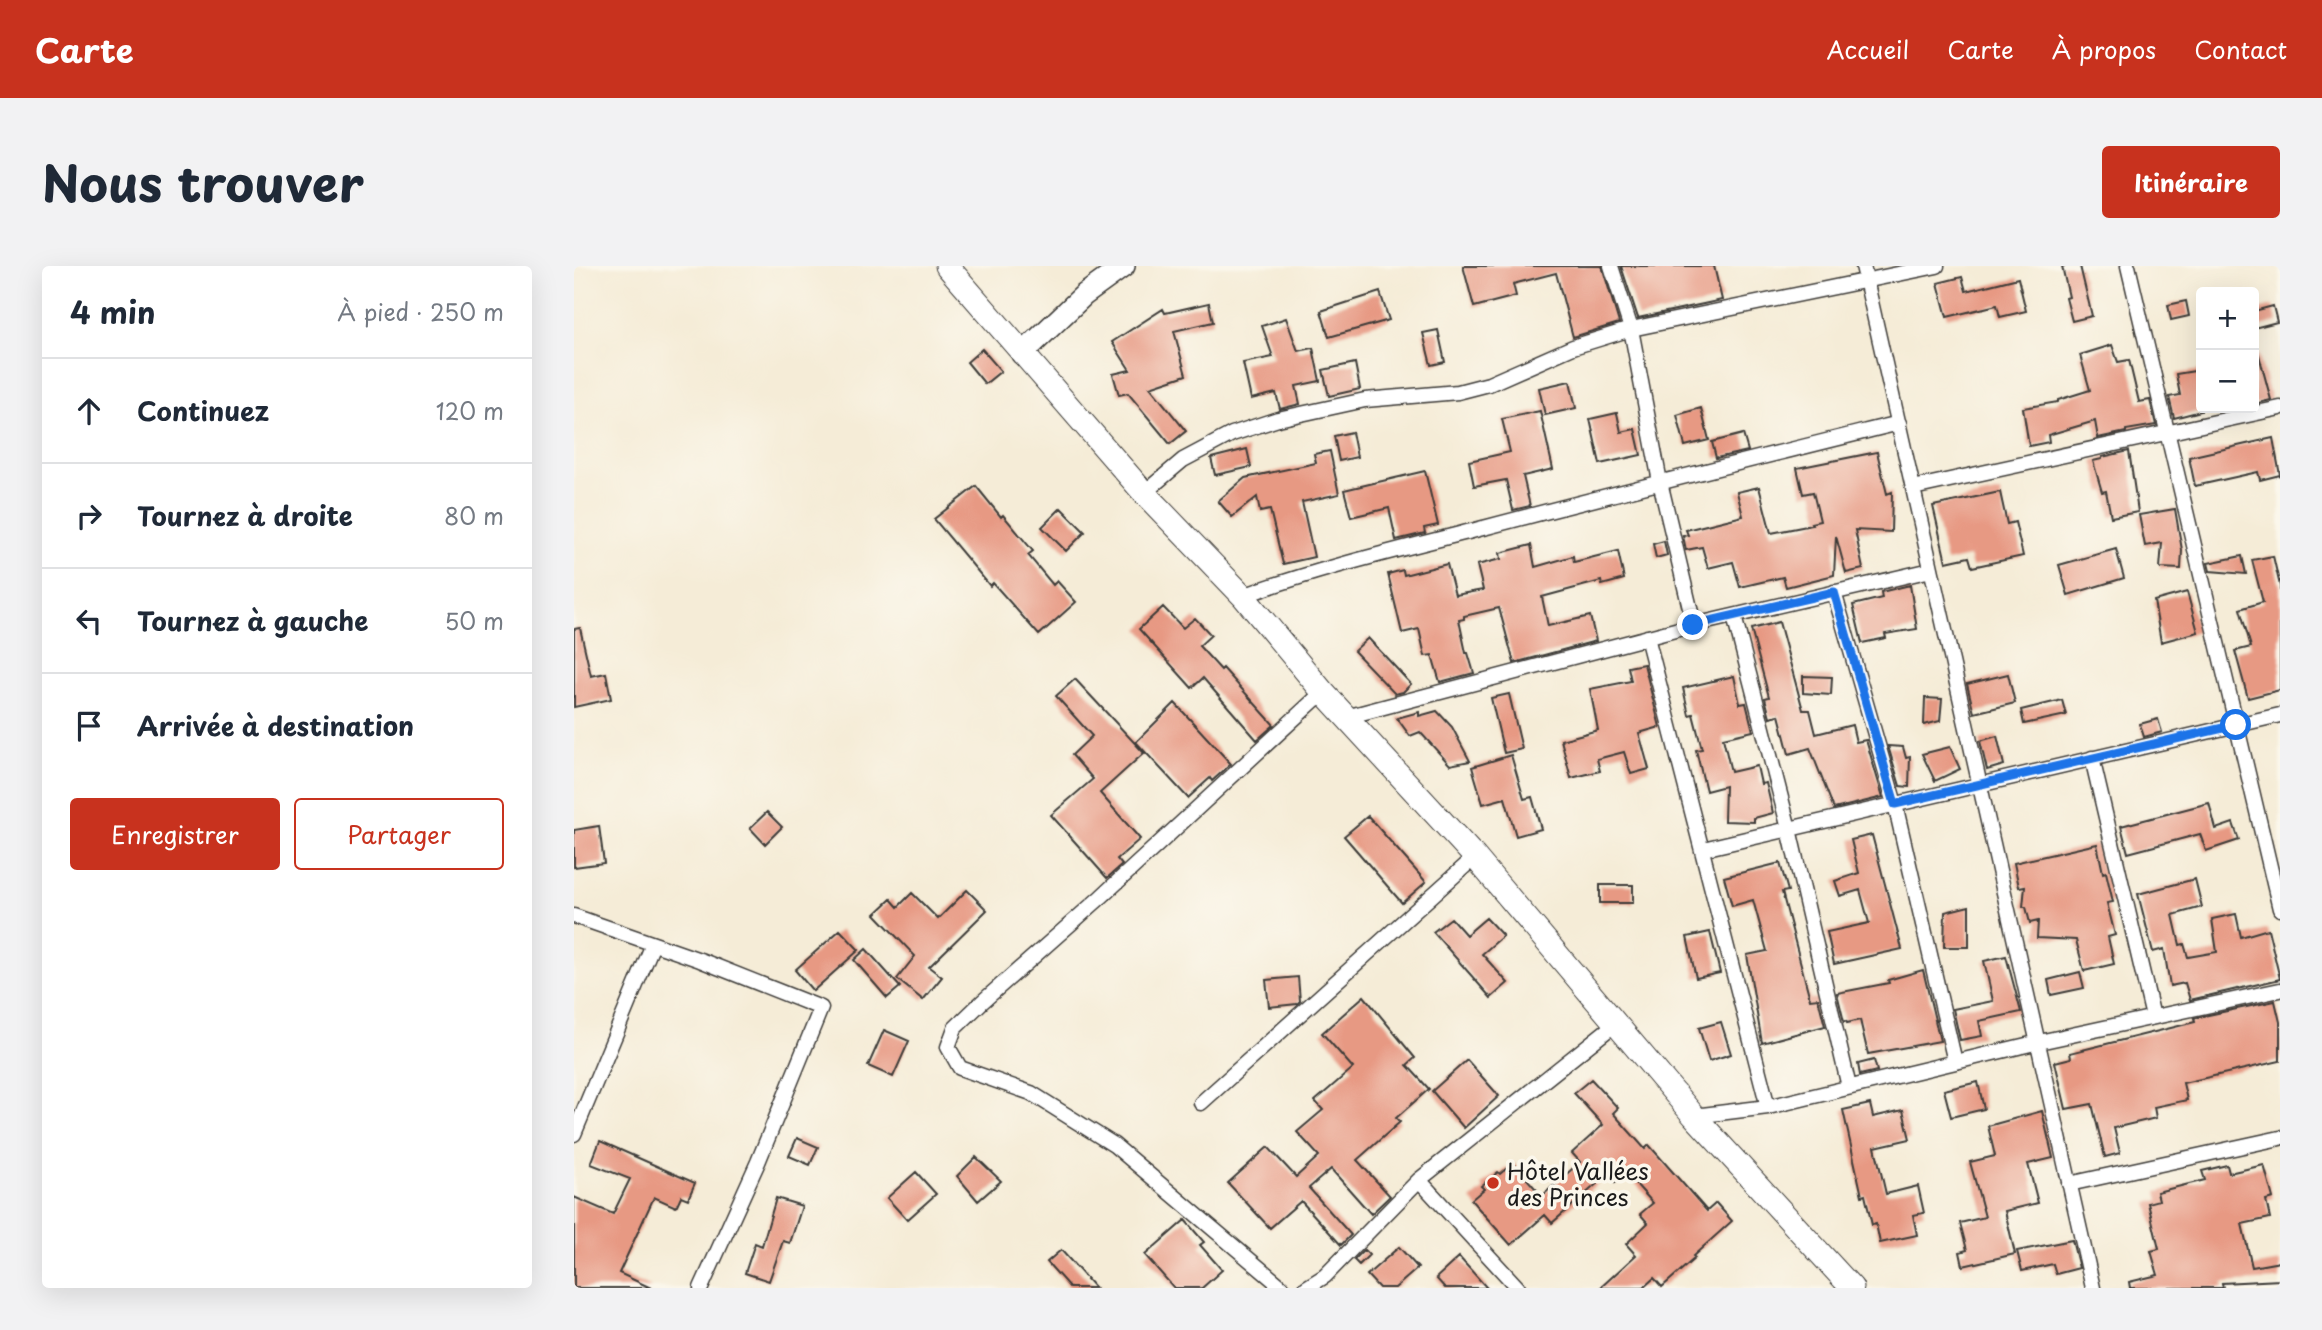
<!DOCTYPE html>
<html lang="fr">
<head>
<meta charset="utf-8">
<style>
	:root { --surface:#fff; --page:#f2f2f3; --text:#1f2937; --muted:#747a83; --line:#e0e1e3; --accent:#c8321e }
	body { margin:0; font-family:"Playpen Sans",sans-serif; background:var(--page); color:var(--text) }
	.controls { position:absolute; right:21px; top:21px; display:grid; overflow:hidden; border-radius:7px; box-shadow:0 7px 28px #0002 }
	.controls button { width:63px; height:63px; display:grid; place-items:center; padding:0; border:0; border-bottom:2px solid var(--line); background:var(--surface); color:var(--text); font:35px sans-serif }
	.stop { position:absolute; width:21px; height:21px; margin:-16px; border:5px solid #1a73e8; border-radius:50%; background:#fff }
	.stop.end { background:#1a73e8; border-color:#fff; box-shadow:0 2px 7px #0008 }
	.list { margin:0; padding:0; list-style:none }
	h2 { display:flex; justify-content:space-between; align-items:center; height:91px; margin:0; padding:0 28px; font-size:30px }
	h2 small { font-size:23px; font-weight:400; color:var(--muted) }
	.list li { display:grid; grid-template-columns:46px 1fr auto; gap:21px; align-items:center; box-sizing:border-box; height:105px; padding:0 28px; border-top:2px solid var(--line) }
	.list b { display:block; font-size:26px; white-space:nowrap }
	.list em { font-size:23px; font-style:normal; color:var(--muted) }
	.actions { display:flex; gap:14px; padding:21px 28px }
	.actions a { flex:1; padding:16px 0; border:2px solid var(--accent); border-radius:7px; text-align:center; font-size:24px; color:var(--accent) }
	.actions .main { background:var(--accent); color:#fff }
	.icon { flex:none; width:38px; height:38px; fill:none; stroke:currentColor; stroke-width:2; stroke-linecap:round; stroke-linejoin:round }
	.map { position:relative; flex:none; width:1706px; height:1022px; overflow:hidden; border-radius:7px }
	header { display:flex; align-items:center; gap:42px; box-sizing:border-box; height:98px; padding:0 35px; background:var(--accent); color:#fff }
	header strong { font-size:33px }
	nav { display:flex; gap:38px; margin-inline-start:auto; font-size:24px }
	.intro { display:flex; align-items:center; justify-content:space-between; box-sizing:border-box; height:168px; padding:0 42px }
	h1 { margin:0; font-size:49px }
	.button { padding:18px 32px; border-radius:7px; background:var(--accent); color:#fff; font-size:24px; font-weight:700 }
	main { display:flex; gap:42px; padding:0 42px }
	aside { flex:1; background:var(--surface); border-radius:7px; box-shadow:0 7px 28px #0002 }
	.map>svg:first-child { display:block }
	.building { fill:#e79983 }
	.lines { fill:none; stroke-linecap:round; stroke-linejoin:round }
	.street-casing { stroke:#3d3b38; stroke-width:17 }
	.secondary-casing { stroke:#3d3b38; stroke-width:24 }
	.primary-casing { stroke:#3d3b38; stroke-width:25 }
	.street { stroke:#fff; stroke-width:14 }
	.secondary { stroke:#fff; stroke-width:21 }
	.primary { stroke:#fff; stroke-width:23 }
	.route { stroke:#1a73e8; stroke-width:9 }
	.poi-dot { fill:#c8321e; stroke:#fbf7ec; stroke-width:2.5 }
	.labels { text-anchor:middle; dominant-baseline:central; stroke-width:7; stroke-linejoin:round; paint-order:stroke }
	.poi-label { font-size:23px; fill:#1c1c1c; stroke:#fbf7ec; text-anchor:start }
</style>
</head>
<body>
<header>
<strong>Carte</strong>
<nav><a>Accueil</a><a>Carte</a><a>À propos</a><a>Contact</a></nav>
</header>
<div class="intro"><h1>Nous trouver</h1><a class="button">Itinéraire</a></div>
<main>
<aside>
<h2>4 min<small>À pied · 250 m</small></h2>
<ul class="list">
<li><svg class="icon" aria-label="ahead" viewBox="0 0 24 24"><path d="M12 20V5M6 11l6-6 6 6"/></svg><div><b>Continuez</b></div><em>120 m</em></li>
<li><svg class="icon" aria-label="right" viewBox="0 0 24 24"><path d="M7 20v-9h11M14 6l5 5-5 5"/></svg><div><b>Tournez à droite</b></div><em>80 m</em></li>
<li><svg class="icon" aria-label="left" viewBox="0 0 24 24"><path d="M17 20v-9H6M10 6l-5 5 5 5"/></svg><div><b>Tournez à gauche</b></div><em>50 m</em></li>
<li><svg class="icon" aria-label="arrive" viewBox="0 0 24 24"><path d="M6 21V4h12l-3 4 3 4H6"/></svg><div><b>Arrivée à destination</b></div></li>
</ul>
<div class="actions"><a class="main">Enregistrer</a><a>Partager</a></div>
</aside>
<div class="map">
<svg width="1706" height="1022" viewBox="0 0 1706 1022">
	<rect width="100%" height="100%" fill="#fbf7ec"/>
	<filter id="ink" filterUnits="userSpaceOnUse"><feTurbulence type="fractalNoise" baseFrequency=".0143" numOctaves="2"/><feDisplacementMap in="SourceGraphic" scale="14" xChannelSelector="R" yChannelSelector="G"/><feConvolveMatrix kernelMatrix="1 2 1 2 8 2 1 2 1" color-interpolation-filters="sRGB"/></filter>
	<filter id="wash" filterUnits="userSpaceOnUse"><feTurbulence type="fractalNoise" baseFrequency=".00686" numOctaves="4" result="noise"/><feDisplacementMap in="SourceGraphic" scale="28" xChannelSelector="R" yChannelSelector="G"/><feGaussianBlur stdDeviation="1.57" result="paint"/><feColorMatrix in="noise" values="0 0 0 0 0 0 0 0 0 0 0 0 0 0 0 0 0 1.4 0 .05"/><feComposite in="paint" operator="in"/></filter>
	<g filter="url(#wash)">
		<rect width="100%" height="100%" fill="#f5ecd7"/>
		<g id="blocks">
			<path class="building" d="M889,0H1028L1045,57L999,71L982,7L939,18L942,30L900,41Z
				M1047,0H1140L1148,34L1064,52Z
				M1488,0H1506L1518,50L1498,55L1492,32L1495,31Z
				M1388,11L1392,25L1444,12L1452,45L1426,51L1423,39L1373,51L1364,17Z
				M806,26L815,54L755,71L747,45Z
				M1612,35L1615,50L1597,54L1594,39Z
				M635,37L639,56L600,65L612,109L576,121L612,165L596,178L554,127L545,129L539,108L556,104L538,76L589,43L591,47Z
				M1699,40L1703,56L1680,62V45Z
				M712,52L724,85L739,82L746,115L722,120L726,138L706,143L702,127L677,133L669,97L699,91L688,60Z
				M864,64L871,96L857,99L849,67Z
				M1538,79L1544,96L1555,94L1565,136L1576,134L1582,159L1552,164V166L1524,172L1521,155L1474,169L1475,176L1455,180L1449,142L1484,136V134L1516,124L1506,89Z
				M408,83L427,105L411,118L393,96Z
				M1685,89L1697,134L1680,138V90Z
				M781,97L786,123L755,130L749,104Z
				M1627,104V145L1600,152L1595,131L1606,129L1602,108Z
				M996,115L1002,142L971,149L965,122Z
				M1127,142L1135,174L1111,180L1103,149Z
				M966,145L979,203L949,210L956,240L939,244L932,214L900,220L895,195L936,186L928,153Z
				M1043,147L1047,166L1061,163L1067,189L1026,198L1016,153Z
				M778,166L783,191L765,195L760,170Z
				M1169,168L1174,185L1142,192L1138,176Z
				M1699,172L1706,209L1686,214L1684,206L1621,220L1615,191Z
				M673,183L677,201L641,209L637,192Z
				M756,185L765,228L728,236L740,291L709,298L696,244L686,246L683,231L658,251L644,235L671,212L742,197L740,188Z
				M1555,185L1564,246L1537,251L1532,225L1528,226L1519,195L1528,193V191Z
				M1303,186L1313,228L1318,226L1317,266L1281,264L1289,303L1272,307L1262,270L1260,309L1212,321L1209,311L1166,321L1159,296L1134,302L1128,281L1112,284L1109,270L1114,269L1112,264L1169,250L1163,226L1185,221L1197,267L1238,259L1237,257L1246,255L1239,226L1229,228L1223,202Z
				M851,205L864,259L850,262L851,267L822,274L815,242L777,251L770,224Z
				M402,220L427,251L429,249L459,285L454,289L479,319L483,315L502,336L465,369L419,317L416,320L360,253Z
				M1426,226L1433,258L1441,256L1449,290L1398,301L1395,291L1372,296L1359,240Z
				M487,242L511,266L492,285L468,261Z
				M1601,243L1608,284L1607,303L1586,302L1588,277L1571,280L1565,249Z
				M1090,275L1093,289L1082,292L1079,278Z
				M957,279L961,301L999,290L1000,296L1044,285L1050,313L1028,319L1027,315L968,331L974,360L1016,350L1022,375L940,397L925,342L890,350V353L885,354L892,387H894L900,407L866,416L858,389L851,390L845,363L828,367L814,308L829,304L830,309L873,298L881,329L909,324L903,299L927,293L926,287Z
				M1542,283L1550,312L1494,329L1485,299Z
				M1668,290L1672,308L1636,305L1634,297Z
				M1699,290L1706,320V424L1674,432L1661,385L1677,381L1666,343L1689,336L1678,294Z
				M1336,319L1343,363L1311,368L1312,372L1288,377L1279,339L1308,332L1307,326Z
				M1613,326L1624,366L1587,376L1580,335Z
				M589,341L609,362L621,352L637,369L625,380L647,404L649,402L700,459L683,474L629,412L618,422L565,363Z
				M1205,356L1229,444H1236L1242,468L1278,459L1282,476L1292,474L1309,531L1260,543L1236,482L1215,488L1205,449L1196,451L1191,432L1195,431L1177,363Z
				M6,362L17,410L32,407L37,433L0,441V363Z
				M794,372L837,418L829,426L821,428L780,385Z
				M1070,398L1086,461L1065,467L1075,503L1057,508L1050,486L1023,493L1026,505L997,512L987,474L1024,464L1016,423L1057,415L1054,401Z
				M1434,408L1441,437L1400,447L1393,418Z
				M1160,410L1166,438L1172,437L1179,465L1149,472L1157,506L1183,500L1187,518L1192,517L1199,547L1180,552V556L1150,555L1151,520L1132,525L1122,484L1128,483L1119,448L1115,449L1109,422Z
				M1229,410L1258,411L1257,429L1229,427Z
				M501,413L570,487L526,527L566,573L543,593L548,599L533,612L477,549L519,513L498,489L518,470L482,430Z
				M935,428L948,483L930,487L917,432Z
				M1351,432L1368,433L1366,455L1350,459Z
				M1488,434L1492,449L1450,458L1447,444Z
				M601,437L657,498L638,515L636,512L614,532L562,476Z
				M863,445L878,461L896,495L876,499L846,466L836,470L823,452L845,446V450Z
				M1584,453L1588,466L1570,471L1566,458Z
				M1423,470L1430,499L1413,504L1406,475Z
				M1314,480L1329,481L1332,492L1336,491L1335,521L1326,520Z
				M1376,481L1386,503L1361,515L1348,488Z
				M937,489L950,533L958,531L967,563L942,570L931,532L909,538L898,501Z
				M1635,537L1642,563L1659,557L1665,574L1632,585L1626,568L1554,587L1547,560Z
				M193,546L208,561L191,578L176,562Z
				M794,550L852,616L828,637L770,570Z
				M25,560L30,597L0,601V564Z
				M1298,569L1328,683L1260,698L1253,666L1295,657L1286,624L1266,630L1261,615L1285,607L1277,574Z
				M1523,578L1529,607L1532,606L1539,636L1533,637L1541,669L1534,671L1540,698L1510,705L1502,674L1463,672L1464,655L1456,657L1452,641H1449L1451,620L1445,621L1440,597Z
				M1206,597L1214,625L1208,626L1236,733L1244,732L1251,760L1188,777L1173,689L1193,685L1179,634L1158,640L1150,611Z
				M1621,613L1628,641L1599,649L1606,679L1610,678L1614,691L1643,686L1638,653L1662,648L1667,671L1694,663L1706,713L1616,734L1611,717L1596,720L1590,683L1579,686L1564,628Z
				M1026,619H1059V637H1026Z
				M393,624L413,644L355,701L368,711L349,734L323,713L341,690L301,648L317,633L324,641L338,627L364,653Z
				M1395,640V681H1370L1371,646Z
				M877,652L892,669L912,652L929,670L908,688L934,717L917,732L859,666Z
				M266,664L285,684L239,725L221,704Z
				M1136,666L1146,707L1122,712L1113,671Z
				M292,683L326,721L313,732L280,694Z
				M1432,690L1447,746L1405,755L1408,770L1386,774L1379,743L1419,735L1410,695Z
				M1349,704L1366,775L1294,788L1286,754L1273,757L1272,755L1270,756L1263,727L1315,717L1314,714Z
				M1506,706L1510,722L1477,729L1474,714Z
				M724,711L726,735L723,738L695,741L692,714Z
				M790,730L841,792L833,799L855,823L822,852L826,856L783,894L816,930L797,948L757,903L735,922L777,969L767,979L727,935L696,962L654,917L694,881L722,911L745,890L723,866L749,844L741,835L779,802L748,767Z
				M1701,735L1706,756V795L1609,817L1613,834L1580,841L1582,852L1540,862L1546,887L1531,891L1518,838L1492,843L1481,796L1497,792L1496,787L1621,756L1620,752Z
				M1147,756L1157,788L1135,795L1125,762Z
				M310,764L335,775L319,811L294,800Z
				M893,794L925,830L890,862L858,825Z
				M1300,794L1303,805L1286,809L1284,798Z
				M1017,813L1044,842L1039,847L1071,883L1075,879L1133,945L1142,937L1158,955L1119,990L1121,992L1088,1021L1080,1012L1069,1022H1026L1062,989L1052,978L1074,957L1066,948L1079,937L1052,907L1041,917L1033,909L978,957L971,949L937,979L897,934L910,923L907,920L924,906L926,908L939,897L968,930L1006,896L998,887L1029,859L1000,827Z
				M1404,816L1410,843L1377,851L1370,824Z
				M1296,838L1299,851L1329,844L1336,873L1301,881L1312,928L1344,920L1350,947L1339,949L1343,969L1306,977L1302,958L1298,959L1291,929L1288,930L1269,844Z
				M1468,845L1479,892L1454,898L1464,937L1431,945L1441,988L1389,1000L1386,986L1393,984L1386,957L1411,951L1396,896L1421,890L1414,860Z
				M223,872L244,881L236,899L215,890Z
				M26,875L121,917L114,933L107,930L102,941L80,931L45,1007L77,1022H0V931L39,948L56,913L17,898Z
				M402,891L427,915L404,935L383,910Z
				M1653,899L1655,907L1690,899L1699,932L1692,934L1696,952L1668,958L1678,1001L1706,996V1014L1648,1017L1649,1022H1556L1555,1016L1584,1009L1577,985L1585,983L1574,937L1585,934L1583,926L1631,914L1628,905Z
				M342,906L362,928L333,954L313,932Z
				M202,932L228,940L216,977L209,975L195,1015L171,1007L181,977L188,980Z
				M611,954L630,976L626,979L648,1004L628,1022H600L571,989Z
				M1498,974L1505,1002L1482,1008L1479,998L1448,1005L1443,985Z
				M825,981L844,1002L821,1022H805L793,1009Z
				M487,984L521,1022H496L473,996Z
				M790,984L795,989L785,999L780,994Z
				M885,991L913,1022H871L862,1012Z"/>
		</g>
	</g>
	<g filter="url(#ink)">
		<use href="#blocks" fill-opacity="0" stroke="#3d3b38" stroke-width="2"/>
		<g class="lines">
			<g class="street-casing">
				<path id="street" d="M1037,0L1057,63L1086,216L1120,359
					M1289,0L1519,1022
					M1554,0L1706,643
					M1339,222L1706,142
					M570,227L609,194L658,168L704,153L791,134L884,126L915,118L999,81L1057,63L1363,0
					M1260,326L1321,538L1381,796
					M669,330C748,301 832,282 913,261C1050,225 1188,191 1325,157
					M1160,350L1215,563L1275,821
					M1073,371L1194,841
					M772,451L1120,359L1357,304
					M1518,492L1579,751
					M1129,583L1706,449
					M0,650L126,694L247,742L184,896L127,1022
					M627,837L901,591
					M1120,850L1194,841L1465,776L1706,724
					M0,868L79,678
					M845,914L944,1022
					M1495,918L1706,872
					M709,1022L540,879L457,827L386,802L374,781L381,762L408,736L527,631L749,426
					M732,1022L751,1010L845,914L1041,758"/>
			</g>
			<g class="secondary-casing">
				<path id="secondary" d="M448,88L510,29L550,0"/>
			</g>
			<g class="primary-casing">
				<path id="primary" d="M373,0L570,227L669,330L749,426L901,591L1120,850L1278,1022"/>
			</g>
			<use href="#street" class="street"/>
			<use href="#secondary" class="secondary"/>
			<use href="#primary" class="primary"/>
		</g>
	</g>
	<g class="lines" filter="url(#ink)">
		<path class="route" d="M1119,359L1260,326L1321,538L1662,459"/>
	</g>
	<circle class="poi-dot" cx="919" cy="917" r="7"/>
	<g class="labels">
		<g class="poi-label">
			<text x="933" y="904">Hôtel Vallées<tspan x="933" dy="26">des Princes</tspan></text>
		</g>
	</g>
</svg>
<div class="controls">
<button>+</button>
<button>−</button>
</div>
<div class="stop" style="left:1662px;top:459px"></div>
<div class="stop end" style="left:1119px;top:359px"></div>
</div>
</main>
</body>
</html>
